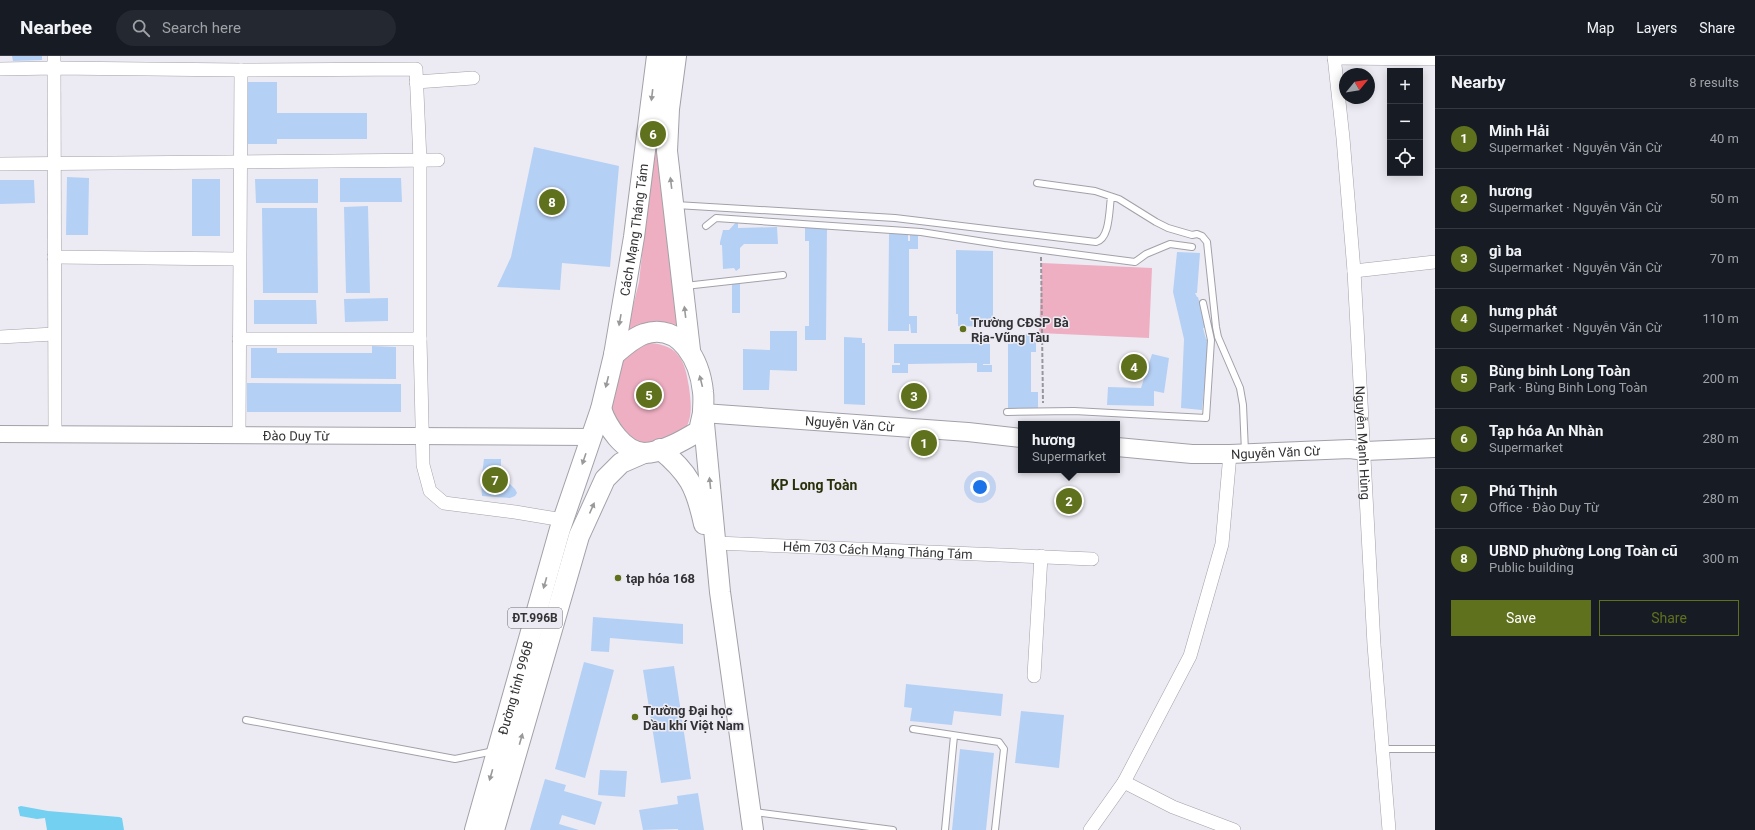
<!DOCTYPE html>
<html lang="en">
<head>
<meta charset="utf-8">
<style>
	:root { --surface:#171b24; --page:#242831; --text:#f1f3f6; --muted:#9ea1a6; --line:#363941; --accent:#60711e }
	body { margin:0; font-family:Roboto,sans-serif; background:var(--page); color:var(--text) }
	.controls { position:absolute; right:12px; top:12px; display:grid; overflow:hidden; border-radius:0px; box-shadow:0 2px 10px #0003 }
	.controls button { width:36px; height:36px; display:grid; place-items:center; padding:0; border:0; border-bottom:1px solid var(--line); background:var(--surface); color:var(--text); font:20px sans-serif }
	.compass { position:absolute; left:1339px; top:12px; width:36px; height:36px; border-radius:50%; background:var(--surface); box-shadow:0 2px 10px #0003; rotate:60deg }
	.you { position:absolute; left:980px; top:431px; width:14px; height:14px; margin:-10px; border:3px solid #fff; border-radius:50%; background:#1a73e8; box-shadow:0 0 0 6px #1a73e833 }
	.badge { display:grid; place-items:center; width:26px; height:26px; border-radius:50%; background:var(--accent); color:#fff; font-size:13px; font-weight:700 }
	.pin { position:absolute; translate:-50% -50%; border:2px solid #fff; box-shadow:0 1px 4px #0006 }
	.popup { position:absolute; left:1018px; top:365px; width:102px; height:52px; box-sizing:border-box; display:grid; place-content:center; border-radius:0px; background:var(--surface); filter:drop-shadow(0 1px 3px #0005); font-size:13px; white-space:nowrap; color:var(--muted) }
	.popup b { font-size:15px; color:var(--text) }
	.popup::after { content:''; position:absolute; left:50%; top:100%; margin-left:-8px; border:8px solid transparent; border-top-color:var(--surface) }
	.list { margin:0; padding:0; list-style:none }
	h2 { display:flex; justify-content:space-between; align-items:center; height:52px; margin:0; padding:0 16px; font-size:17px }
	h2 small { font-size:13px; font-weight:400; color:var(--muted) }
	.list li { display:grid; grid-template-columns:26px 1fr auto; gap:12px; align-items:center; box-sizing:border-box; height:60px; padding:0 16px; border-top:1px solid var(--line) }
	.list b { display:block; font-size:15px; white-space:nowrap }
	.list p { margin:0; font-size:13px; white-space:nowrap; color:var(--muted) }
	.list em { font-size:13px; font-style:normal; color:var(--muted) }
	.actions { display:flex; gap:8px; padding:12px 16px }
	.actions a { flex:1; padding:9px 0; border:1px solid var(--accent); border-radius:0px; text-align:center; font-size:14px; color:var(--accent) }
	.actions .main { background:var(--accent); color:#fff }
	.icon { flex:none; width:22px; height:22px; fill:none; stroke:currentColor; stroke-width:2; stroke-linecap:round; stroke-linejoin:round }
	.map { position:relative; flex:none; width:1435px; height:774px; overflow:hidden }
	header { display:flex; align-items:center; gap:24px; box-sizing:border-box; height:56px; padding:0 20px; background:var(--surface); border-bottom:1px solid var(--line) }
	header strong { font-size:19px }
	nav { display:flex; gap:22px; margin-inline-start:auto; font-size:14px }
	.search { width:280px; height:36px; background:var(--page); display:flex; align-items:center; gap:10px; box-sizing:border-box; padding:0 14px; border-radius:22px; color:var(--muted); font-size:15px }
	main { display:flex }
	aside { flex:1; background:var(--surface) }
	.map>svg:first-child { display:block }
	.green { fill:#eeafc2 }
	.water { fill:#73d0f0 }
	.building { fill:#b5d0f5 }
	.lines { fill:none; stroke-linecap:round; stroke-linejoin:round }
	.service-casing { stroke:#a2a1a8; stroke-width:8 }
	.minor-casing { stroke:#a2a1a8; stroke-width:14 }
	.tertiary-casing { stroke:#a2a1a8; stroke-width:18 }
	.secondary-casing { stroke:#a2a1a8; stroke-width:20 }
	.primary-casing { stroke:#a2a1a8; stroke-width:22 }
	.path { stroke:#97969c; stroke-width:2; stroke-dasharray:4 2; stroke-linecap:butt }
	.service { stroke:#fff; stroke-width:6 }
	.minor { stroke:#fff; stroke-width:13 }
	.tertiary { stroke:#fff; stroke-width:16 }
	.secondary { stroke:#fff; stroke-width:18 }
	.primary { stroke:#fff; stroke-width:20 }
	.oneway { fill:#99999a }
	.poi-dot { fill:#60711e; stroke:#ecebf3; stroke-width:1.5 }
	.labels { text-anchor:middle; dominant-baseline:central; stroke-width:3; stroke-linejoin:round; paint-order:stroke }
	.shield { fill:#ecebf3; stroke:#6a6a6f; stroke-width:1 }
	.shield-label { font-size:12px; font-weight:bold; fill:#333336 }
	.street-label { font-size:13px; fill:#333336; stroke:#ecebf3 }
	.poi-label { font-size:13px; font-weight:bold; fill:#333336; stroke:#ecebf3; text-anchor:start }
	.neighbourhood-label { font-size:14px; font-weight:bold; fill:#283009; stroke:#ecebf3 }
</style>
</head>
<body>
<header>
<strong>Nearbee</strong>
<div class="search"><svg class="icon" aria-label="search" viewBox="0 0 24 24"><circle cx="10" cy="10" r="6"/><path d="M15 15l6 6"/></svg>Search here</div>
<nav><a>Map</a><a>Layers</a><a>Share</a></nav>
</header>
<main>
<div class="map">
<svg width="1435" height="774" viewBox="0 0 1435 774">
	<rect width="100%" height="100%" fill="#ecebf3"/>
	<path class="green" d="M664,28L683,280L626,278L639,226L651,117Z
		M1042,207L1152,212L1149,282L1039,277Z
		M650,287C680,289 685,306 689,331C691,347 693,360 685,374L639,392L609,361L620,303L642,289Z"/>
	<path class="water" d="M21,750L48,755L119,761L122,762L124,774H47L45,762L37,763L20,760L18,751Z"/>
	<path class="building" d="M12,0H42V4L13,5Z
		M248,26H277V57H367V83H277V88H248Z
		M534,91L619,110L610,211L562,207L560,234L497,231L511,201Z
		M67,121L89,122L88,179H66Z
		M340,122H401L402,146H340Z
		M192,123H220V180H192Z
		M255,123H318V147H256Z
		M0,124H34L35,147L0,148Z
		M368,150L370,237H346L344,151Z
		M262,152H317L318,237H263Z
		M738,164V172L777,171L778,188H744L740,192V212L736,215L734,212L723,213L722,189H720V186L723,174H729Z
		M805,170H827L826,284H805V270H809V185H805Z
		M910,176H918V193H909V260H917V277H911L910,268H909V275H888L889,178H908V185H910Z
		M956,194L993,195V271L958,270V258H956Z
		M1177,196L1200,197L1197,237H1195L1197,241H1198L1206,271L1203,272L1206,283H1209L1202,354L1181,352L1184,283L1173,236Z
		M732,227H740V257H732Z
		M388,242V265L345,266L344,243Z
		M254,244H316L317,268H254Z
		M770,275H797V315L770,314L769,334H743V293L770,294Z
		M1036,278V296H1031V336H1038V352H1008V288H1013V279Z
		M844,281L862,282V287H865V349L844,348Z
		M894,288H990V308H983V309H992V316H977V307L908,308V317H892V309H900V307H894Z
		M372,290L396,291V323L251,322V292H277V297H372Z
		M1152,298L1169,302L1164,337L1154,335V350L1107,349L1108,331L1141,332Z
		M247,327L401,328V356H247Z
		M484,403H501V419L515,433L517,437L515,440L510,442L482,440L481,426Z
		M593,561L683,568V588L610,582L609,596L591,595Z
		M584,606L614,614L585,722L555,713Z
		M674,610L691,723L661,727L643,614Z
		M906,628L1003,638L1001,660L954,655L952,669L910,665L912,652L904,651Z
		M1021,655L1064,659L1059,712L1015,707Z
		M960,693L994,697L986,774H952Z
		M600,714L627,715L625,741L598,739Z
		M545,723L566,729L564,735L602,746L595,769L562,759L559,768L579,774H530Z
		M698,737L704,774H678V773L643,774L639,754L678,748L677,740Z"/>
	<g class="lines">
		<g class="service-casing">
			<path id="service" d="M1037,127L1095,135L1119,143L1156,166L1168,172L1192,179L1197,178L1202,180L1207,186L1216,271L1218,281L1240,332L1243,349L1245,396
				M676,149L895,162L1096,186C1110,183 1109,154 1111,141
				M706,170L716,162L921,176L1004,189L1135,206L1146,198L1170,188L1192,191
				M685,230L783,219
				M1007,356L1074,355L1206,362L1211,284L1203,247
				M246,664L455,703L494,695
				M913,673L999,686L1004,693L995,774
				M1383,693H1435
				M754,756L893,774
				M945,774L954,680"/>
		</g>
		<g class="minor-casing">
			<g id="minor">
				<path d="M54,0L55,378"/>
				<path id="s1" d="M1334,0L1343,82L1354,215L1374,589L1389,774"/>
				<path d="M1334,2L1435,3"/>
				<path d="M0,13L54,12L241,14L416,13L420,105V283L423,409L430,435L444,447L515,456L563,464"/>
				<path d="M416,26L473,22"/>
				<path d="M0,108L438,104"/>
				<path d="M54,201L239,203"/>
				<path d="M1354,215L1435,206"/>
				<path d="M0,281L54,278"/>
				<path d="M239,283H420"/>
				<path d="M239,379L241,14"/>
				<path id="s2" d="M716,487L1092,503"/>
				<path d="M1034,620L1041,500"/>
				<path d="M1124,726L1173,751L1234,774"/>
				<path d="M1090,774L1124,726L1190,600L1222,488L1230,398"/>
			</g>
		</g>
		<g class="tertiary-casing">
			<g id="tertiary">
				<path id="s3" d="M0,378L591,381"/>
			</g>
		</g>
		<g class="secondary-casing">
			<g id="secondary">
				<path id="s4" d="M703,357L968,376L1021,382"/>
				<path id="s5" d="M1117,391L1192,398H1230L1350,393L1365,395L1435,392"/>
			</g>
		</g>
		<g class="primary-casing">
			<g id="primary">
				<path d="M676,0L669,53L667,95L690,294"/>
				<path d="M614,299C623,291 633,282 644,278C681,266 700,306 703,336C704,343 703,350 703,357L720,536L753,774"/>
				<path d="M601,353C607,370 623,396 644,397C662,397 684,384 699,375L703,357"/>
				<path d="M660,393C689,417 696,431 704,468"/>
				<path id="s6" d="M475,774L560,473L601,353L614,299L634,181L657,0"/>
				<path d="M494,774L579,480L605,423L621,407L644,397"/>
			</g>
		</g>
		<path class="path" d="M1041,201L1043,347"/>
		<use href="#service" class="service"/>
		<use href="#minor" class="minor"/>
		<use href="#tertiary" class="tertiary"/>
		<use href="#secondary" class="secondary"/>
		<use href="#primary" class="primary"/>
	</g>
	<defs><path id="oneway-solid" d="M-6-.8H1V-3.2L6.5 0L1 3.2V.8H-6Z"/></defs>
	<g class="oneway">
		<use href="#oneway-solid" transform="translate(652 39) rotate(97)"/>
		<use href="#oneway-solid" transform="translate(671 127) rotate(-97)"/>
		<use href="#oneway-solid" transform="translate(685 256) rotate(-97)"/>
		<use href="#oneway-solid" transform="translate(620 264) rotate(100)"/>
		<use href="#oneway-solid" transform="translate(701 325) rotate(-104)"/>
		<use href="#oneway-solid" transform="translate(607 326) rotate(104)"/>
		<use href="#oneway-solid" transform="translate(584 403) rotate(109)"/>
		<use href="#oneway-solid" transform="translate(710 427) rotate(-96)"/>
		<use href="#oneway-solid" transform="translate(592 452) rotate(-66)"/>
		<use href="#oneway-solid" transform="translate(545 527) rotate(106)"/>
		<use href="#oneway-solid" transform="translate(521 683) rotate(-74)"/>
		<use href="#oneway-solid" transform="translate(491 719) rotate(106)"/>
	</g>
	<g class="poi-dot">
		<circle cx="963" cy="273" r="4"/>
		<circle cx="618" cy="522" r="4"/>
		<circle cx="635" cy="661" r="4"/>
	</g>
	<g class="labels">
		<rect class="shield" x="508" y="552" width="54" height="20" rx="3"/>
		<g class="shield-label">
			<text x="535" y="562">ĐT.996B</text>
		</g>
		<g class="street-label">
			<text stroke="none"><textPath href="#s6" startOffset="622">Cách Mạng Tháng Tám</textPath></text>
			<text stroke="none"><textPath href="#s4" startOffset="147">Nguyễn Văn Cừ</textPath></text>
			<text stroke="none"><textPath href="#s3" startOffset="296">Đào Duy Từ</textPath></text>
			<text stroke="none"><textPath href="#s1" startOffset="388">Nguyễn Mạnh Hùng</textPath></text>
			<text stroke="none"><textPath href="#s5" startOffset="159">Nguyễn Văn Cừ</textPath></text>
			<text stroke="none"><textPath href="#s2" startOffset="162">Hẻm 703 Cách Mạng Tháng Tám</textPath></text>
			<text stroke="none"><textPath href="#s6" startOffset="148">Đường tỉnh 996B</textPath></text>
		</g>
		<g class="poi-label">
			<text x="971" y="266">Trường CĐSP Bà<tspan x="971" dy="15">Rịa-Vũng Tàu</tspan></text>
			<text x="626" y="522">tạp hóa 168</text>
			<text x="643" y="654">Trường Đại học<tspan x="643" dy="15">Dầu khí Việt Nam</tspan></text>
		</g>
		<g class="neighbourhood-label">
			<text x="814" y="429">KP Long Toàn</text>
		</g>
	</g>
</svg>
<div class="controls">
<button>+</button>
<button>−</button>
<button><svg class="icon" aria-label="locate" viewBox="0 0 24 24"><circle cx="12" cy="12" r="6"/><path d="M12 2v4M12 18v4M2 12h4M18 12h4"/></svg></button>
</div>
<svg class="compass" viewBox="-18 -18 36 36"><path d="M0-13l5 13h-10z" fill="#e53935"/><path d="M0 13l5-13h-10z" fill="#9ea1a6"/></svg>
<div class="you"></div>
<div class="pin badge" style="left:924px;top:387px">1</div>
<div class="pin badge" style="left:1069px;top:445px">2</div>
<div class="popup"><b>hương</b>Supermarket</div>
<div class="pin badge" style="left:914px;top:340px">3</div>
<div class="pin badge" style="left:1134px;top:311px">4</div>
<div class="pin badge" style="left:649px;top:339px">5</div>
<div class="pin badge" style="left:653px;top:78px">6</div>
<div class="pin badge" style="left:495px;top:424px">7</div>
<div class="pin badge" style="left:552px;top:146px">8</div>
</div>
<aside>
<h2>Nearby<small>8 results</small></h2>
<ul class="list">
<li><span class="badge">1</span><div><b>Minh Hải</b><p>Supermarket · Nguyễn Văn Cừ</p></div><em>40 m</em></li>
<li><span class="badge">2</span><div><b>hương</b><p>Supermarket · Nguyễn Văn Cừ</p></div><em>50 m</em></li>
<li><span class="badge">3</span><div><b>gì ba</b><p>Supermarket · Nguyễn Văn Cừ</p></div><em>70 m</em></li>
<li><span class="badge">4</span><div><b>hưng phát</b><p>Supermarket · Nguyễn Văn Cừ</p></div><em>110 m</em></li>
<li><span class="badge">5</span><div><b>Bùng binh Long Toàn</b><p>Park · Bùng Binh Long Toàn</p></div><em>200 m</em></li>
<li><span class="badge">6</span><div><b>Tạp hóa An Nhàn</b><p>Supermarket</p></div><em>280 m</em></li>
<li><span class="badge">7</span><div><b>Phú Thịnh</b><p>Office · Đào Duy Từ</p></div><em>280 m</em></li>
<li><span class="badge">8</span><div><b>UBND phường Long Toàn cũ</b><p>Public building</p></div><em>300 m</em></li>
</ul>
<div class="actions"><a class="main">Save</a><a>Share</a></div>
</aside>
</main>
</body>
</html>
